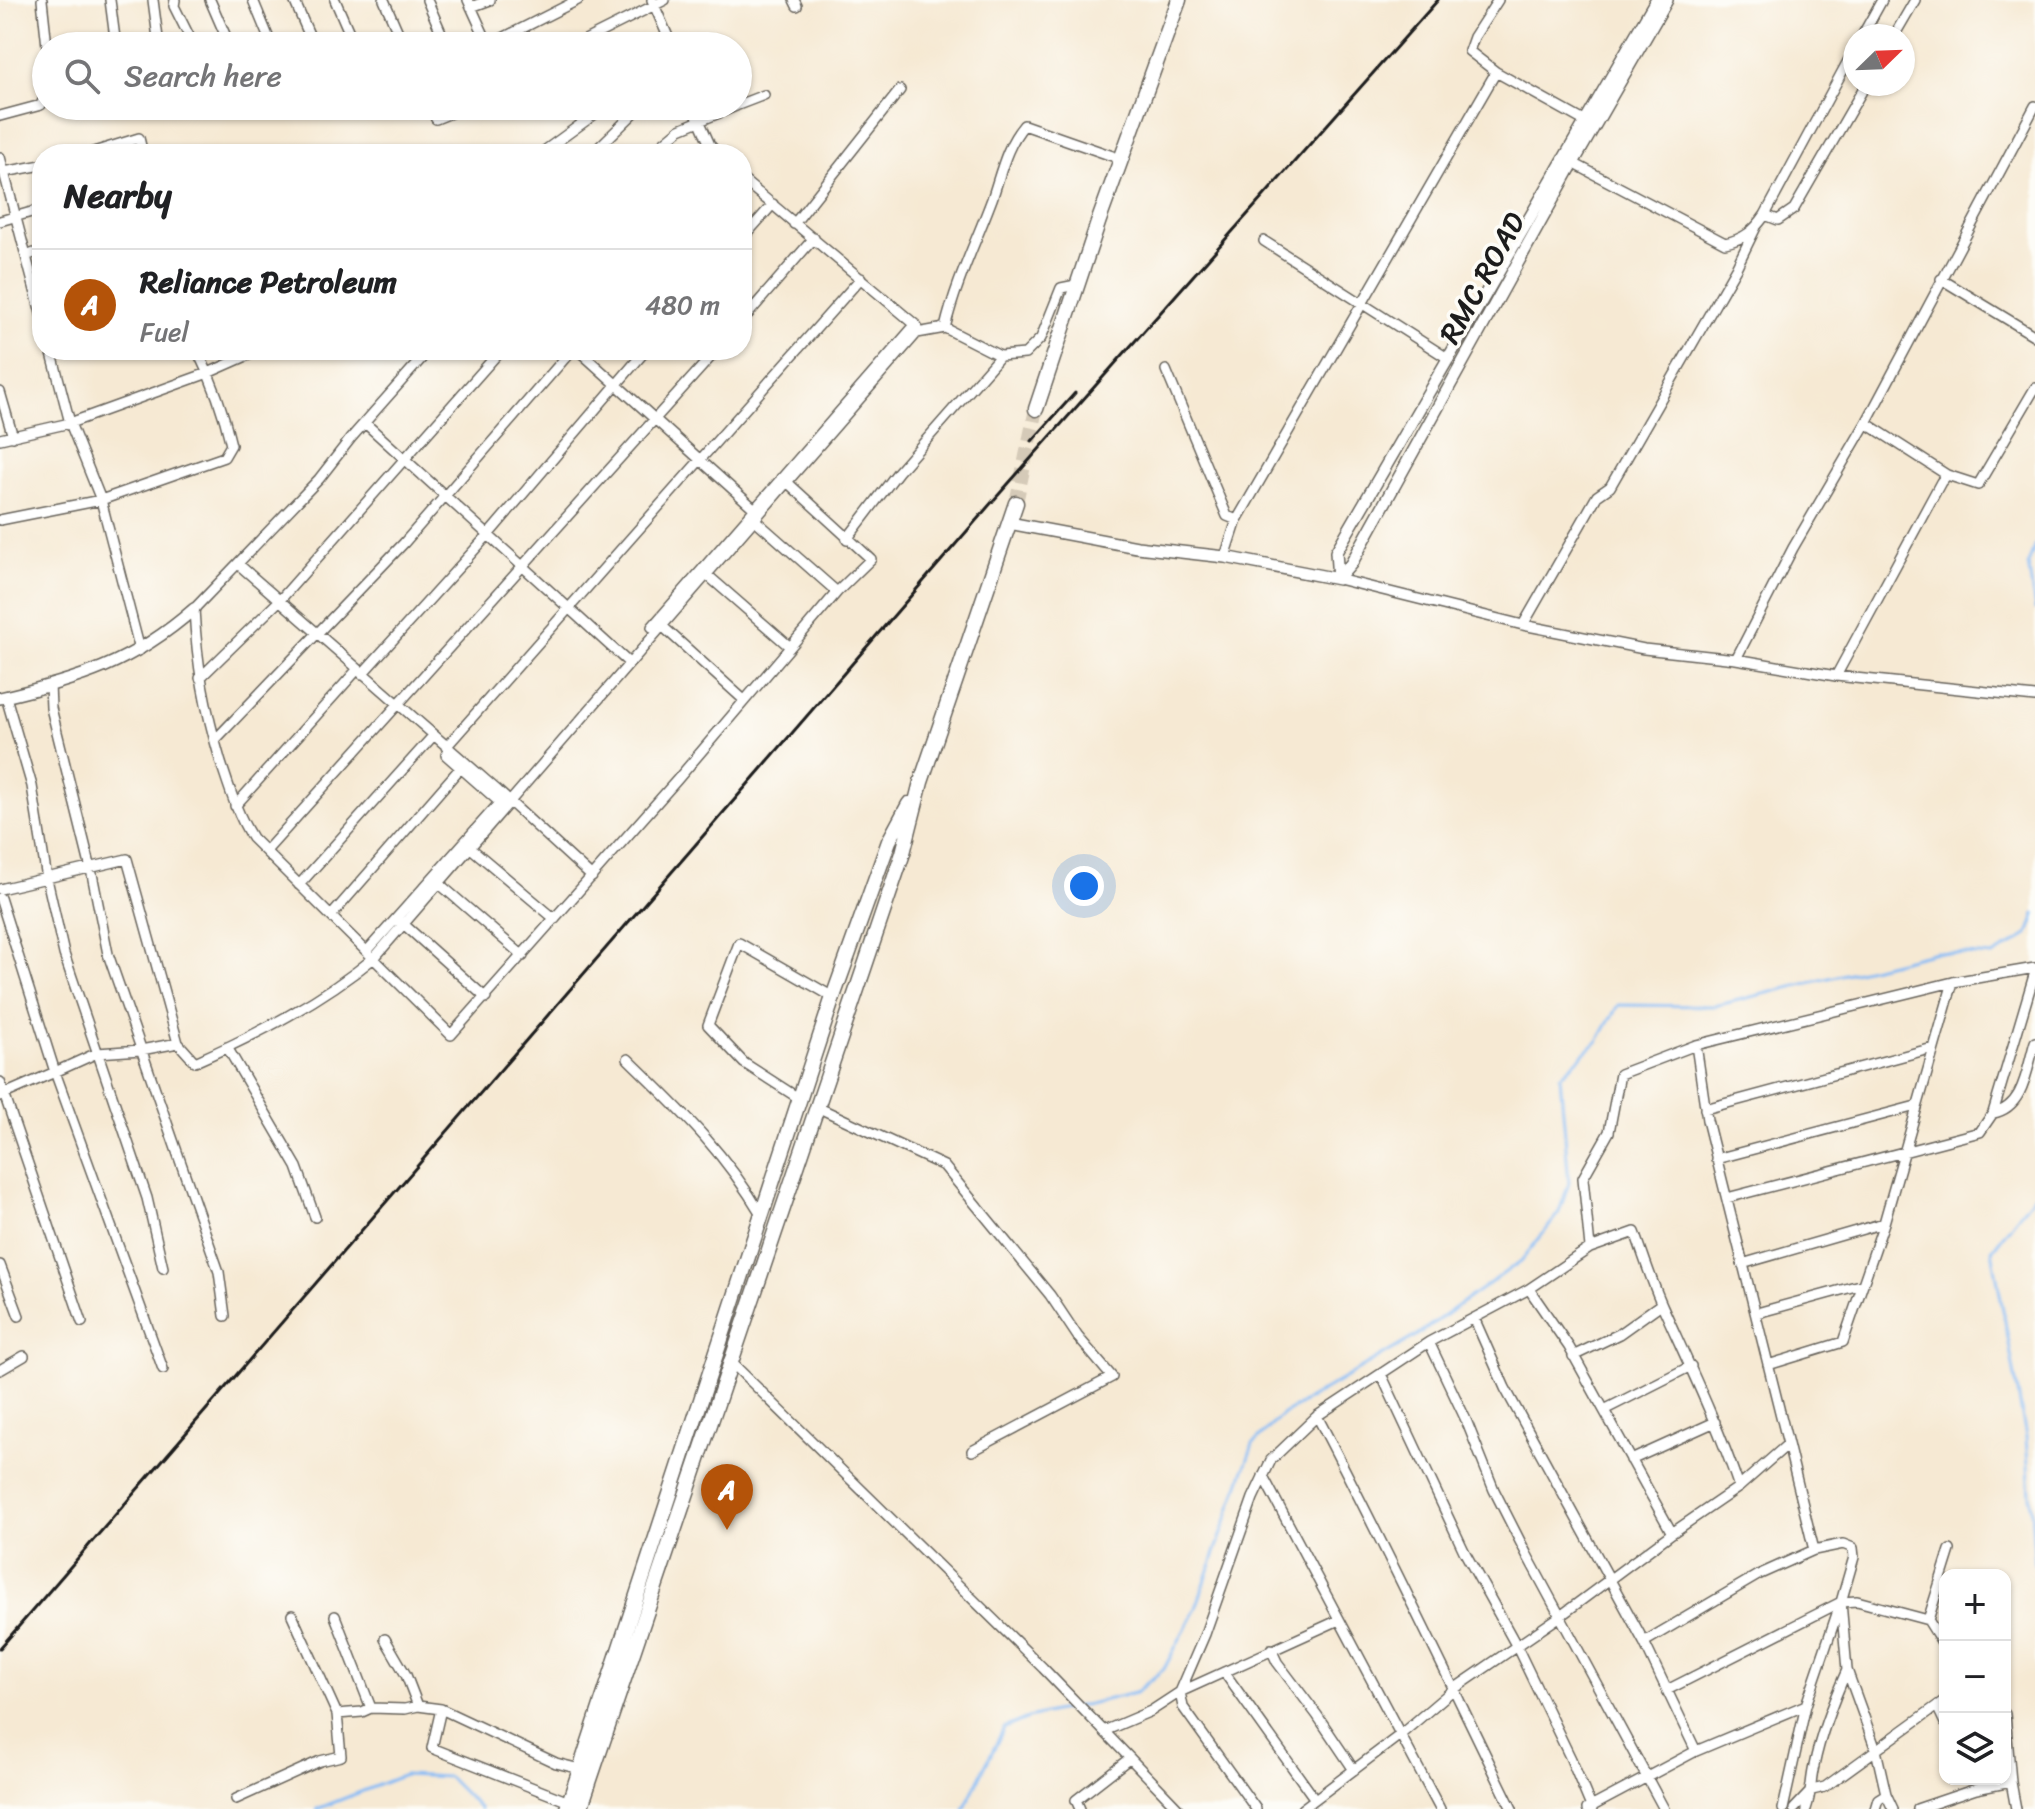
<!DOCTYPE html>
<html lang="en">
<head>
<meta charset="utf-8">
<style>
	:root { --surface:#fff; --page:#f6f6f6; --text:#202124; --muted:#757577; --line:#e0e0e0; --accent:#b45309 }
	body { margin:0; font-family:Sriracha,sans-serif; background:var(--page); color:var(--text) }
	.controls { position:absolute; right:24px; bottom:24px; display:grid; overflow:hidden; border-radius:16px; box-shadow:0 2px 6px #0004 }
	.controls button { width:72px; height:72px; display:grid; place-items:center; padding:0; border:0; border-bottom:2px solid var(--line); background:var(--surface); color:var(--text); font:40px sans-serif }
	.compass { position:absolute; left:1843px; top:24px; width:72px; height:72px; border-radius:50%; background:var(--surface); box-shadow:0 2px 6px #0004; rotate:67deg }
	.you { position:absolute; left:1084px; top:886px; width:28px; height:28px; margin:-20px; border:6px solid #fff; border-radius:50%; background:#1a73e8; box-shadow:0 0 0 12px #1a73e833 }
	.badge { display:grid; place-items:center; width:52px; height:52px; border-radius:50%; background:var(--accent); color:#fff; font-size:26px; font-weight:700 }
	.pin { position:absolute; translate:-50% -66px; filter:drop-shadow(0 2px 4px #0008) }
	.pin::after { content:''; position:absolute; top:42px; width:28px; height:24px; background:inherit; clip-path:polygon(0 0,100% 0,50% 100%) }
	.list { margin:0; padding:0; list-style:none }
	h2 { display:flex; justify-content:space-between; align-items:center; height:104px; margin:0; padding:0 32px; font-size:34px }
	h2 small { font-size:26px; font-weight:400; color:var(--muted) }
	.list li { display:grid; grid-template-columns:52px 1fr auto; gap:24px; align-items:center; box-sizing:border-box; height:112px; padding:0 32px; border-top:2px solid var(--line) }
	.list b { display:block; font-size:30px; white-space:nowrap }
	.list p { margin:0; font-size:26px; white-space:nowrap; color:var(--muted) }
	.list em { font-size:26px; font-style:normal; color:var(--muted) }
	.icon { flex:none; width:44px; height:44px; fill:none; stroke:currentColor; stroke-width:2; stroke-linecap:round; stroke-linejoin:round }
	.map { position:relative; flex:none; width:2035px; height:1809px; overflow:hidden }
	.search { position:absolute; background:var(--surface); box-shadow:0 2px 6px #0004; left:32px; top:32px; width:720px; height:88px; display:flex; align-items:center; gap:20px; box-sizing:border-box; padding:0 28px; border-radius:44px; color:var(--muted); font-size:30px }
	.panel { position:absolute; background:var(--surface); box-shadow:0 2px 6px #0004; left:32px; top:144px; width:720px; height:216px; border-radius:32px }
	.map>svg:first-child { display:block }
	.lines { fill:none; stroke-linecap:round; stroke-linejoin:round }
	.stream { stroke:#86bbf5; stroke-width:3 }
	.primary-tunnel { stroke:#d5cab8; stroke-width:14; stroke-dasharray:14 7; stroke-linecap:butt }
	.minor-casing { stroke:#68645c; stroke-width:12 }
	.tertiary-casing { stroke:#68645c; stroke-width:14 }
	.primary-casing { stroke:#68645c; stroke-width:17 }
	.minor { stroke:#fff; stroke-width:9 }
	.tertiary { stroke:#fff; stroke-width:11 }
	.primary { stroke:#fff; stroke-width:14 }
	.rail { stroke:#1c1c1c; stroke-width:3 }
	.labels { text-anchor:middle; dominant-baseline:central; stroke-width:7; stroke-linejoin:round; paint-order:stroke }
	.street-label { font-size:30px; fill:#1c1c1c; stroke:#fdfcf7 }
</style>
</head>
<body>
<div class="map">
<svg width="2035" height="1809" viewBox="0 0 2035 1809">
	<rect width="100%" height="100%" fill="#fdfcf7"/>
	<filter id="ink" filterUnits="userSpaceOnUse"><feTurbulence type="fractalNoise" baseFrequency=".0125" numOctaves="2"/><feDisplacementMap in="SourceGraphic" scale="16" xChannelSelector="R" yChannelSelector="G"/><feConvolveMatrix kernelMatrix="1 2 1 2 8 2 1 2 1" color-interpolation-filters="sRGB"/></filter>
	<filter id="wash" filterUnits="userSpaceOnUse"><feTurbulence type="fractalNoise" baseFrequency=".006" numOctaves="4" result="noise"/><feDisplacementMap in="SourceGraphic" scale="32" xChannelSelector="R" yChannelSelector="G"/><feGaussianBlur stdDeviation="1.8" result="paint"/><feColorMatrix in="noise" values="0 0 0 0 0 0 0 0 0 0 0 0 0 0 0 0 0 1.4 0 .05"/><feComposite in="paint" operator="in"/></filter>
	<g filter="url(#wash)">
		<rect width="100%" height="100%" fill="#f6e9d3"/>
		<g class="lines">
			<path class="stream" d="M2035,546L2028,564L2035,609
				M2035,1194L1992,1250L2026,1437L2035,1566
				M317,1809L404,1775L448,1777L480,1809
				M964,1809L1004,1728L1028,1718L1135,1693L1164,1669L1196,1608L1253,1444L1282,1415L1414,1337L1521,1261L1558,1215L1569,1183L1560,1076L1598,1041L1618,1005L1714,1006L1936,952L1993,956L2028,935L2035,914"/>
		</g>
	</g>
	<g filter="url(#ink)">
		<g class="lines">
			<path class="primary-tunnel" d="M1016,503L1036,409"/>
			<g class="minor-casing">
				<path id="minor" d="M42,0L47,46
					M110,0L116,46
					M153,0L159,46
					M175,0L174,6L194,46
					M210,0L230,46
					M253,0L272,46
					M294,0L314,46
					M335,0L355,46
					M384,0L404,46
					M427,0L447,46
					M468,0L489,46
					M652,0L672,46
					M794,0L797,6
					M1498,0L1474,37L1469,51L1496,72L1586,122
					M471,7L490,0
					M1862,36L1882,0
					M1894,36L1915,0
					M475,46L489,45L578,0
					M573,46L665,0
					M738,105L764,95
					M430,106L436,119L468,106
					M693,106L710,145L718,154
					M0,116L41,105L46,93
					M87,154L139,138L143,154
					M540,154L595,114L616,106
					M592,154L633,114L638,106
					M650,154L680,129L736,106
					M0,157L42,317
					M1573,163L1725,243C1744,239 1754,231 1765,215L1855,48
					M4,172L42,165
					M742,179L917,326
					M1765,215L1778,220L1794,209L1866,84
					M0,221L42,209
					M794,224L900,90
					M742,239L773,204
					M1264,241L1449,359
					M26,256L42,250
					M1941,279L2035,336
					M742,321L814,238
					M942,328H945C956,282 976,242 992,199C1001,173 1006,146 1024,125L1121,159
					M429,350L351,438L319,479L194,609C197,666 205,708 221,763C230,790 237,814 252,838L451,1035L677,780L837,592L871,559L787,482L917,333L945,328L1000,356L1025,354L1041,338L1061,288L1076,285
					M578,350L757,511
					M1166,370L1227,516L1237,520
					M0,392L13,437
					M365,423L629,663
					M1866,423L1947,475L1978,485L2035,388
					M0,439L70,423L51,350
					M754,519L837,592
					M0,520L101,500L224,457L231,445C224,413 212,380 197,350
					M847,539L898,472L1000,356
					M1225,557L1237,520L1496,72
					M238,564L498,791L592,877
					M705,573L790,647
					M1338,579L1523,625L1644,649L1736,659L1836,676L2035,697
					M660,624L744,700
					M1523,625L1597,496L1610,487L1736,268L1756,227
					M652,627L915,325
					M140,650L101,500L70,423L208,373L260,350
					M1736,659L1793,548L1866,423L2035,106
					M362,674L488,535L646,350
					M1836,676L1941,482L1947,475
					M200,678L280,600L501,350
					M50,685L51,708L91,869L108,954L219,1272L225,1316
					M6,697L32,786L47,879L64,954L147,1198L163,1268
					M215,740L404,543L572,350
					M446,747L861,278
					M446,755L504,806
					M235,806L357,670
					M466,844L555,919
					M266,851L717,350
					M435,880L523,956
					M299,885L433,736
					M0,889L127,859L178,1043
					M0,898L55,1072L0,1096
					M331,916L462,766
					M399,920L486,998
					M368,950L501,801
					M1696,1045L1953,982L2035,968
					M227,1047L297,1167L315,1217
					M628,1059C681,1111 723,1150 761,1214
					M0,1082L82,1322
					M800,1099L744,1063L708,1025L739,943L833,997
					M817,1107L944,1166L1050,1295L1078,1337L1112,1377L972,1451
					M1705,1109L1933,1048
					M1993,1113C2024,1108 2027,1068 2035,1042
					M1716,1159L1916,1106
					M1727,1198L1980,1132L1993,1113L2035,972
					M1590,1248L1583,1178L1609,1132L1620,1074L1696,1045L1707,1120L1788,1444
					M1742,1264L1884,1223
					M0,1265L19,1316
					M1757,1313L1863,1284
					M1474,1318L1505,1388L1644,1642L1696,1751L1587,1809
					M1429,1342L1466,1420L1494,1490L1527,1555L1664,1809
					M1573,1356L1619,1334L1661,1304
					M729,1360L1043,1668L1179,1809
					M1768,1365L1843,1342L1884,1223L1953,982
					M163,1369L55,1072L97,1053L141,1050L178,1043L195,1062C258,1034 322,1001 375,957L787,482L781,478
					M0,1370L24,1356
					M1381,1374L1464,1551L1516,1645L1571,1759L1592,1809
					M1604,1410L1691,1366
					M1317,1416C1385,1545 1448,1678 1512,1809
					M1631,1460L1715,1422
					M1263,1476L1440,1809
					M1814,1550L1843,1544L1853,1548L1854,1557L1841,1602L1847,1670L1876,1750L1886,1794L1893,1809
					M1841,1602L1857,1601L1928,1620L1945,1647
					M335,1616L371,1708
					M1928,1620L1950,1550
					M385,1639L406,1675L418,1706
					M1644,1642L1758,1575L1814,1550L1788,1444L1739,1487
					M1271,1649L1277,1662L1317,1715L1354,1770
					M1224,1672L1312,1795
					M1667,1690L1841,1602L1806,1705
					M1937,1706L1945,1723
					M441,1709L432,1748L569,1802
					M337,1714L362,1712L371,1708L405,1709L418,1706L441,1709L556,1763L580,1769
					M2005,1714L2011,1782L2016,1809
					M1104,1731L1151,1711L1180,1692L1205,1634L1253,1498L1271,1460L1317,1416L1429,1342L1529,1289L1590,1248L1635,1232C1644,1257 1652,1283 1663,1307C1690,1367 1718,1425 1739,1487L1672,1533L1569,1347L1529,1289
					M1696,1751L1806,1705L1783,1809
					M236,1799L320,1761L341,1756L337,1714L292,1615
					M1080,1809L1076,1800L1130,1758
					M1256,1809L1183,1707L1180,1692L1339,1620
					M1302,1809L1400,1735L1454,1689L1559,1617L1672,1533
					M1794,1809L1812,1790L1825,1787L1945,1700
					M1806,1809C1812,1792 1810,1782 1814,1766C1821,1732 1833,1701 1847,1670
					M1875,1809L1878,1799L1886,1794
					M1917,1809L1976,1789L2011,1782"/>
			</g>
			<g class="tertiary-casing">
				<path id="tertiary" d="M1009,523L1137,547L1225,557L1338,579
					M1338,579L1351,564L1573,163L1667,0
					M1338,579L1336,552L1656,0
					M0,698C78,680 133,663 194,609"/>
			</g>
			<g class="primary-casing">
				<path id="primary" d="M1036,409L1099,220L1179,0
					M567,1809L833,997L889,841L909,804
					M580,1809L903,853L921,782L1016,503"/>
			</g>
			<use href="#minor" class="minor"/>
			<use href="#tertiary" class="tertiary"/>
			<use href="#primary" class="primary"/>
			<path class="rail" d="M1032,441L1075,393
				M0,1648L993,501L1438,0"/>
		</g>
	</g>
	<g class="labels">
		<g class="street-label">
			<text transform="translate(1482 278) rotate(-61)">RMC ROAD</text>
		</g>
	</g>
</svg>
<div class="controls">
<button>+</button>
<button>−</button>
<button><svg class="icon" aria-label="layers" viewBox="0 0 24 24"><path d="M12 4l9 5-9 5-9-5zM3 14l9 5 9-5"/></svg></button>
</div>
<svg class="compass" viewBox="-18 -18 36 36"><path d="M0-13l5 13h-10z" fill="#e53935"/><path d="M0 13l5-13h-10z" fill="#757577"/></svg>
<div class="you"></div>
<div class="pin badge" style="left:727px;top:1530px">A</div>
<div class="search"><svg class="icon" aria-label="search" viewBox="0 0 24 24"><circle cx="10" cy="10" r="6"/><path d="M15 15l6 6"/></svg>Search here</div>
<section class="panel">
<h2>Nearby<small></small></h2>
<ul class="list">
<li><span class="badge">A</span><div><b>Reliance Petroleum</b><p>Fuel</p></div><em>480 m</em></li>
</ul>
</section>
</div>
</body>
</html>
